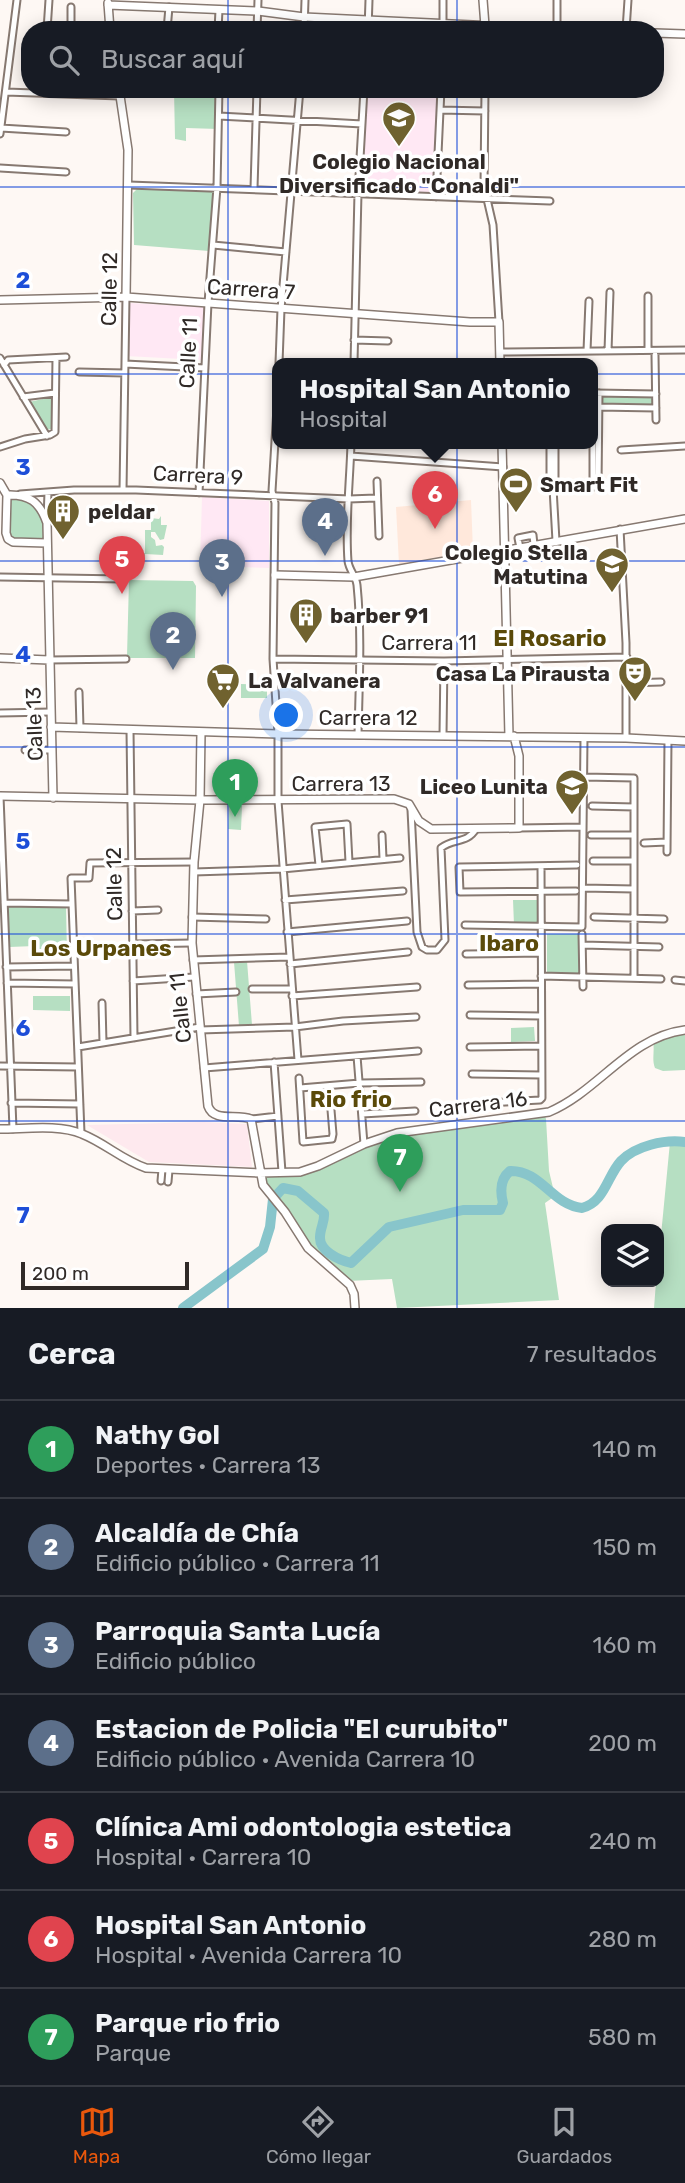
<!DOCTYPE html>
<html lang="es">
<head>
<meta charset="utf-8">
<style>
	:root { --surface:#171b24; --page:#20242c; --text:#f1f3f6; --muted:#9ea1a6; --line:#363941; --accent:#ea580c }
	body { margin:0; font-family:Rubik,sans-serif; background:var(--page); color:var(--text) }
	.controls { position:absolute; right:21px; bottom:21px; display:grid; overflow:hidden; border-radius:14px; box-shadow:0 4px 18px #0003 }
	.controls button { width:63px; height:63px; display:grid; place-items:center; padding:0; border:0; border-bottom:2px solid var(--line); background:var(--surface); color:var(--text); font:35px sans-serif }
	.scale { position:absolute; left:21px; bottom:18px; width:168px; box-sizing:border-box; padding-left:7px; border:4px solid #302a27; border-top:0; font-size:19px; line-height:24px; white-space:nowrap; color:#302a27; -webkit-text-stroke:5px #fff; paint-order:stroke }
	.you { position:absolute; left:287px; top:716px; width:24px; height:24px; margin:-18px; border:5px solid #fff; border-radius:50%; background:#1a73e8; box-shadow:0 0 0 10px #1a73e833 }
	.badge { display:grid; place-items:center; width:46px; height:46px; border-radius:50%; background:var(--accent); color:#fff; font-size:23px; font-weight:700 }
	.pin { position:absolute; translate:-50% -58px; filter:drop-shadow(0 2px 4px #0008) }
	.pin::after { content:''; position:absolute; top:37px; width:24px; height:21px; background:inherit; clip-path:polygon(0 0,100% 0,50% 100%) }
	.popup { position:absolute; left:272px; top:358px; width:326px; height:91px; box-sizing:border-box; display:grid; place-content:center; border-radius:14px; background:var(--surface); filter:drop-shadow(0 2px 5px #0005); font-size:23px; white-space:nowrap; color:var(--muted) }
	.popup b { font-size:26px; color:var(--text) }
	.popup::after { content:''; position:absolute; left:50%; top:100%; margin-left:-14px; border:14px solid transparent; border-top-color:var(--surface) }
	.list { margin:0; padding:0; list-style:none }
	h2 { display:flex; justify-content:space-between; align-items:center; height:91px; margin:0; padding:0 28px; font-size:30px }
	h2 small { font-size:23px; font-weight:400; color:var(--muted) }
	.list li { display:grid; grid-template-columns:46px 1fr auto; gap:21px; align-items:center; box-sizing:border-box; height:98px; padding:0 28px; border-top:2px solid var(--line) }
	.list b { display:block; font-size:26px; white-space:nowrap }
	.list p { margin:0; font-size:23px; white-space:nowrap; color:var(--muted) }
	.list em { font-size:23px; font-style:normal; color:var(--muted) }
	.icon { flex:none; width:38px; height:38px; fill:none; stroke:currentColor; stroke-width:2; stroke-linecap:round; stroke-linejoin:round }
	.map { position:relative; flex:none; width:685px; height:1308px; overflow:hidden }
	.search { position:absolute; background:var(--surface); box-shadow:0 4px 18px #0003; left:21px; right:21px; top:21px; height:77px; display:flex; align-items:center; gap:18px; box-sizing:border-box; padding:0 24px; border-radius:28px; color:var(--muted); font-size:26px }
	.sheet { height:777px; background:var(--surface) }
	nav { display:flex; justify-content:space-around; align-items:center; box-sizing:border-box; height:98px; border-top:2px solid var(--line); background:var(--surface); font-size:19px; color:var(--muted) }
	nav a { display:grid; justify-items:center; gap:4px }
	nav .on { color:var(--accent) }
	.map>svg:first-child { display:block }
	.commercial { fill:#fee9ee }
	.built { fill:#ffe8db }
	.education { fill:#ffe8f4 }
	.green { fill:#b6dfc2 }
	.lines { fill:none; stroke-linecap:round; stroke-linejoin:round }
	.river { stroke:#88c5cb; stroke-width:10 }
	.street-casing { stroke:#877971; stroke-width:9 }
	.secondary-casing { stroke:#877971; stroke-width:10 }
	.street { stroke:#fff; stroke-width:5 }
	.secondary { stroke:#fff; stroke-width:7 }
	.grid { fill:none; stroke:#1d4ed8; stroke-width:2; stroke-opacity:0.55 }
	.labels { text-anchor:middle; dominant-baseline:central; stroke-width:7; stroke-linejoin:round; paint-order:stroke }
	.poi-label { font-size:21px; font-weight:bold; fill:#302a27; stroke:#fff; text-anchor:start }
	.street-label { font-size:21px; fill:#302a27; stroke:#fff }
	.neighbourhood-label { font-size:23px; font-weight:bold; fill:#5a4a0a; stroke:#fff }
	.grid-label { font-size:23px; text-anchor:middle; font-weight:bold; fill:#1d4ed8; stroke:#fff; stroke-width:7; stroke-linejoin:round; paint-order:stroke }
</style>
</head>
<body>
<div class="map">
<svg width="685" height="1308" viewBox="0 0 685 1308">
	<rect width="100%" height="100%" fill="#fef8f4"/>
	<path class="commercial" d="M204,1122L247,1124L252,1167L149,1162L87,1125Z"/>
	<path class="built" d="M471,500L473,551L399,564L396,507Z"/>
	<path class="education" d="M364,89H441L436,197L358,193Z
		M129,303L204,307L201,360L126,356Z
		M202,497L269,501V568L200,566Z"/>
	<path class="green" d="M368,20L485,26V30H368Z
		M219,89L218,129L186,128V141L175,139L174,90Z
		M137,189L214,192L209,251L134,245L133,193Z
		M603,396L653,398V405H603Z
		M52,397L54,404L51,429L46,430L29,402Z
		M9,496L33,502L44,522L43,541L13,540L7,532Z
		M161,516V525H167L164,539L160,540L155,532H151V537L155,540L156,546L162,545L164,547L163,555L145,554V561H137V554L145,553V530H151V518L159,519Z
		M129,580L193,581L196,586L195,658H130L127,656Z
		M241,684L267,685V698H241Z
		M229,805L242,806L241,830L228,829Z
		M513,900H537V924L514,925Z
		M8,906H66L67,955H35V946L9,947Z
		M547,934H579V975H547Z
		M247,961L252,1025L239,1026L234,962Z
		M33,996H70V1011L33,1010Z
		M534,1027L535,1041L511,1042V1028Z
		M685,1030V1070L663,1071L655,1068C651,1058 656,1049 652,1039Z
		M544,1113L546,1119L549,1171L555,1196L545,1203L559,1300L397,1308L392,1279L347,1281L312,1252L259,1173L300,1172L388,1135Z
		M676,1141L685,1142V1308H654L656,1282H659V1256L670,1142Z"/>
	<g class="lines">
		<path class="river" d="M183,1308L263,1249L270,1227L273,1199L283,1188L298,1191L324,1213C325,1222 320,1228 320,1237C319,1251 339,1260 351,1263L389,1227L463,1210H500L503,1203C500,1191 500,1179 510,1171C541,1170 552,1205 582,1208C605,1202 607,1176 621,1161C635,1146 665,1139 685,1142"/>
		<g class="street-casing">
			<path id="street" d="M557,0V29
				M443,24V0
				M47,30L49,0
				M71,30V7
				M167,30L169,7
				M218,30L219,10
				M257,30L258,0
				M304,30L305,0
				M368,30L369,0
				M626,30L628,0
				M485,89L484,186L493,225L499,322
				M6,92L120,96
				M440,110L485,111
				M219,116L362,124
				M1,128L66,132
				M0,134L17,0
				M0,168L66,172
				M129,185L550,201
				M254,188L257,89
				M436,197L441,89
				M213,245L286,252
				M354,340L388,341
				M648,350V296
				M587,351L589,301
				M608,351L610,292
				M500,352L685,350
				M655,355L656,420
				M0,358L47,436
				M279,363L281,309L300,89
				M354,363L358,193L364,89
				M125,364L205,368
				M4,365L8,360L66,357
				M79,372L125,373
				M278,391L272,491L275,503L273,659L278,734V801L298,1060
				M596,393L656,394
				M23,397L55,393
				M598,407L656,408
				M351,443C350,482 345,521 348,561C349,570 356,576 357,585C362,635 359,685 358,735
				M550,443V484L553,488L556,541
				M0,447L25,439L50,435L55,432L56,358
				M621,450L685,446
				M351,456L503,467
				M377,481L379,536
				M593,487V393
				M553,488L598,486L599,393
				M553,488L555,485V443
				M123,490L126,297
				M199,493L208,303L217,187L219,89
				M20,494L74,490H136L349,499L376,498
				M47,520L48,492
				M620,529L626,643V738
				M520,548L518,538L533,535L534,545
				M0,577L123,579
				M273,659L444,661L627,657
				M49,660L126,659
				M627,683L661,682
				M79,692L80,728
				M0,713L51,712
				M130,730L134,1038
				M443,735L444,661
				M25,750H52
				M584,777L634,778V978
				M0,796L13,1129
				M592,806L634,807
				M411,810L417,932L422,947L427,950H437L445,940L441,848C453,838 467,844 476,829
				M519,828L583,827
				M382,835L383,859
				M591,835H634
				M644,843L667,842
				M667,852L668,740
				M593,861H634
				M319,865L315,827L347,824L349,862
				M194,872L282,869L400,858
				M583,888L634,889
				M576,891L460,892L459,867L577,865
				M285,900L403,891
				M4,903L72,904
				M132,911L158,910
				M192,917L266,919
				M594,917L664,919
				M465,925L582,927L584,738
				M287,932L407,921
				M582,934L583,987
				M133,944L192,943
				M583,945L659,947
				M466,954L541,953
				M193,960L289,957
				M290,964L408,952
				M6,967L74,966
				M541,976L661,979
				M675,980L685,981
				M133,981L194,977
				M7,983L75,984
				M468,985L541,984
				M252,989H292
				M196,994L236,992
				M292,996L417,987
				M102,1003L103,1043
				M470,1015L541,1016
				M200,1030L295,1027L343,1021L416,1017
				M78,1047L200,1027
				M470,1047L541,1046
				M357,1056L364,1144
				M274,1062L282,1172
				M0,1066L78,1067
				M204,1068L418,1051
				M472,1074L541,1075
				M299,1078L303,1142L332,1139L333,1134L329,1086
				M300,1088L360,1083L421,1082
				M11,1103L80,1104
				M471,1104L540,1100L542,1098L541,866
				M362,1114L415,1111
				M251,1119L278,1116
				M81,1133L71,878H89L90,863L194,862
				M161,1181L162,1169
				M168,1182L169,1170"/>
		</g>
		<g class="secondary-casing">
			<path id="secondary" d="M483,0L485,26
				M108,3L110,30
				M108,5L258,11L304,17L577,30
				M655,33L685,34
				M119,89L128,150L126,297
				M0,300L126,297L470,322H499L500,363
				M502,443L509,736
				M0,483L7,495
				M7,495C29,494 40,502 47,523L53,798
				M7,495L6,533L8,539L13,542L46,543
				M275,575L354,577L685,519
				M0,658L49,660
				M51,727L278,734L626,738L685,741
				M201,732L200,800L194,862L192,943L208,1106C214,1123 237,1113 251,1119L263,1185L285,1212L308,1248L350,1285L354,1294L355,1308
				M0,796L200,800L394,799L409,804L419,821L431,829L519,828V756L514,736
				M0,1129C25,1129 59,1124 82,1134C105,1143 122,1160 146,1168L259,1173L300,1172L318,1166L364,1144L397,1133L549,1112C599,1091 629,1037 685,1030"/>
		</g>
		<use href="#street" class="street"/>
		<use href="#secondary" class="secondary"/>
	</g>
	<path class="grid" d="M228,0V30M457,0V30M228,89V1308M457,89V1308M0,187H685M0,374H685M0,561H685M0,747H685M0,934H685M0,1121H685"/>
	<defs>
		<g id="school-pin" transform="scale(1.75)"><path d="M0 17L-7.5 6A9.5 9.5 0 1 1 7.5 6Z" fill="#70622f" stroke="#fff"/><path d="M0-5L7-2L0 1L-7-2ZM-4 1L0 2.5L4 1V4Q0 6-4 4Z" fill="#fff"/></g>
		<g id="stadium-pin" transform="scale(1.75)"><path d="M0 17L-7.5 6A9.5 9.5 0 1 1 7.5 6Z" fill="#70622f" stroke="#fff"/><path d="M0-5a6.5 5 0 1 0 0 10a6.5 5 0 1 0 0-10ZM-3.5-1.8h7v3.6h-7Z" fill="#fff"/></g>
		<g id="building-pin" transform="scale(1.75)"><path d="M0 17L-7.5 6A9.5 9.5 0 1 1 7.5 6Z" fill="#70622f" stroke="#fff"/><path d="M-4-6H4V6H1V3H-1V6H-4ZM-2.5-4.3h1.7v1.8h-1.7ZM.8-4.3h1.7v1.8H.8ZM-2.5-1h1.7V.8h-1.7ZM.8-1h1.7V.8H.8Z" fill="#fff"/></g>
		<g id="theatre-pin" transform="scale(1.75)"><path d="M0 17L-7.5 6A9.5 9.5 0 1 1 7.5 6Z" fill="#70622f" stroke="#fff"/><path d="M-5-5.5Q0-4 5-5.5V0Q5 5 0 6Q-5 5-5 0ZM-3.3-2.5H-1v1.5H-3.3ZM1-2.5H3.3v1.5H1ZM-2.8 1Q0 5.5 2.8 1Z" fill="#fff"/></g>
		<g id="supermarket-pin" transform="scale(1.75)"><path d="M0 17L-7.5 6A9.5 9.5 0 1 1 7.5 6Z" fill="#70622f" stroke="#fff"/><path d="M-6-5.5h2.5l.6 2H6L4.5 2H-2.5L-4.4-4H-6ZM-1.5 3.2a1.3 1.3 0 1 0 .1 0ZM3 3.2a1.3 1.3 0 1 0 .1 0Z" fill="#fff"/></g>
	</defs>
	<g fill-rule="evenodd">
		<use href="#school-pin" x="399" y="118"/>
		<use href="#stadium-pin" x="516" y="484"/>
		<use href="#building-pin" x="63" y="511"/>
		<use href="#school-pin" x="612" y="564"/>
		<use href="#building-pin" x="306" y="615"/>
		<use href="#theatre-pin" x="635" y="673"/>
		<use href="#supermarket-pin" x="223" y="680"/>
		<use href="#school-pin" x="572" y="786"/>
	</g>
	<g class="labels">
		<g class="poi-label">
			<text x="399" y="161" text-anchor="middle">Colegio Nacional<tspan x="399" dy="24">Diversificado "Conaldi"</tspan></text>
			<text x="540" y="484">Smart Fit</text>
			<text x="88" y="511">peldar</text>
			<text x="588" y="552" text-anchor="end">Colegio Stella<tspan x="588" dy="24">Matutina</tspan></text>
			<text x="330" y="615">barber 91</text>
			<text x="610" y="673" text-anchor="end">Casa La Pirausta</text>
			<text x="248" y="680">La Valvanera</text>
			<text x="548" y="786" text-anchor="end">Liceo Lunita</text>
		</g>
		<g class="street-label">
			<text transform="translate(109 289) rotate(-89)">Calle 12</text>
			<text transform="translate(251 289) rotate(4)">Carrera 7</text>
			<text transform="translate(188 353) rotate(-87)">Calle 11</text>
			<text transform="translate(198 475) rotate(3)">Carrera 9</text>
			<text x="429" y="642">Carrera 11</text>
			<text x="368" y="717">Carrera 12</text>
			<text transform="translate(34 724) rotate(-92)">Calle 13</text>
			<text x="341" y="783">Carrera 13</text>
			<text transform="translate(114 884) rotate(-91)">Calle 12</text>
			<text transform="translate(180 1008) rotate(-96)">Calle 11</text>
			<text transform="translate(478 1104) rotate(-7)">Carrera 16</text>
		</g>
		<g class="neighbourhood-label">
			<text x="550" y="638">El Rosario</text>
			<text x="509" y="943">Ibaro</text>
			<text x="101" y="948">Los Urpanes</text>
			<text x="351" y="1099">Rio frio</text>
		</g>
	</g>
	<g class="grid-label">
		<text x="23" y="288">2</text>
		<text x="23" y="475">3</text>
		<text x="23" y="662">4</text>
		<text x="23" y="849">5</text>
		<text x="23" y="1036">6</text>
		<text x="23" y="1223">7</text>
	</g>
</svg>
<div class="controls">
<button><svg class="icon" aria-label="layers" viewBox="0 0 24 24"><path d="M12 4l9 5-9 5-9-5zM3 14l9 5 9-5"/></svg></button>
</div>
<div class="scale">200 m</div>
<div class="you"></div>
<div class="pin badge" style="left:235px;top:817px;background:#2e9e5b">1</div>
<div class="pin badge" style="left:173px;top:670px;background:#5c6f8a">2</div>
<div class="pin badge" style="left:222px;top:597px;background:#5c6f8a">3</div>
<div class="pin badge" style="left:325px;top:556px;background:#5c6f8a">4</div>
<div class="pin badge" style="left:122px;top:594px;background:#e0444e">5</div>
<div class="pin badge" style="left:435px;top:529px;background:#e0444e">6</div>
<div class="popup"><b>Hospital San Antonio</b>Hospital</div>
<div class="pin badge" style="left:400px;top:1192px;background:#2e9e5b">7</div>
<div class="search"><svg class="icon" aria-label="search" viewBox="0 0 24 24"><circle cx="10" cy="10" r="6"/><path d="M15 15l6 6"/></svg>Buscar aquí</div>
</div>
<section class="sheet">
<h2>Cerca<small>7 resultados</small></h2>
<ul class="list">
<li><span class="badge" style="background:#2e9e5b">1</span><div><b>Nathy Gol</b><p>Deportes · Carrera 13</p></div><em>140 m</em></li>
<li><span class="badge" style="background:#5c6f8a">2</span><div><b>Alcaldía de Chía</b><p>Edificio público · Carrera 11</p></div><em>150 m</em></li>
<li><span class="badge" style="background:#5c6f8a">3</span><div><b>Parroquia Santa Lucía</b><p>Edificio público</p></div><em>160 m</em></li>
<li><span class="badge" style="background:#5c6f8a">4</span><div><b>Estacion de Policia &quot;El curubito&quot;</b><p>Edificio público · Avenida Carrera 10</p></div><em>200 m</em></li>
<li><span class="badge" style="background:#e0444e">5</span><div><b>Clínica Ami odontologia estetica</b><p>Hospital · Carrera 10</p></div><em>240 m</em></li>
<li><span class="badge" style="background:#e0444e">6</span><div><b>Hospital San Antonio</b><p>Hospital · Avenida Carrera 10</p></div><em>280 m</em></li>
<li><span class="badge" style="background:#2e9e5b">7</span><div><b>Parque rio frio</b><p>Parque</p></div><em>580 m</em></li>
</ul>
</section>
<nav>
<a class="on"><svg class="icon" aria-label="map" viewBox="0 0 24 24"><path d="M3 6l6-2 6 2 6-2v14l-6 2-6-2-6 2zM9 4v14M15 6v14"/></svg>Mapa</a>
<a><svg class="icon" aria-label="directions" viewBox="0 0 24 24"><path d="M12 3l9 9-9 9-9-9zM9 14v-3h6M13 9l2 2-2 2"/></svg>Cómo llegar</a>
<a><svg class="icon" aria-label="saved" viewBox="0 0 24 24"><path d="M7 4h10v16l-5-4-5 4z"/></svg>Guardados</a>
</nav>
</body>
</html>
